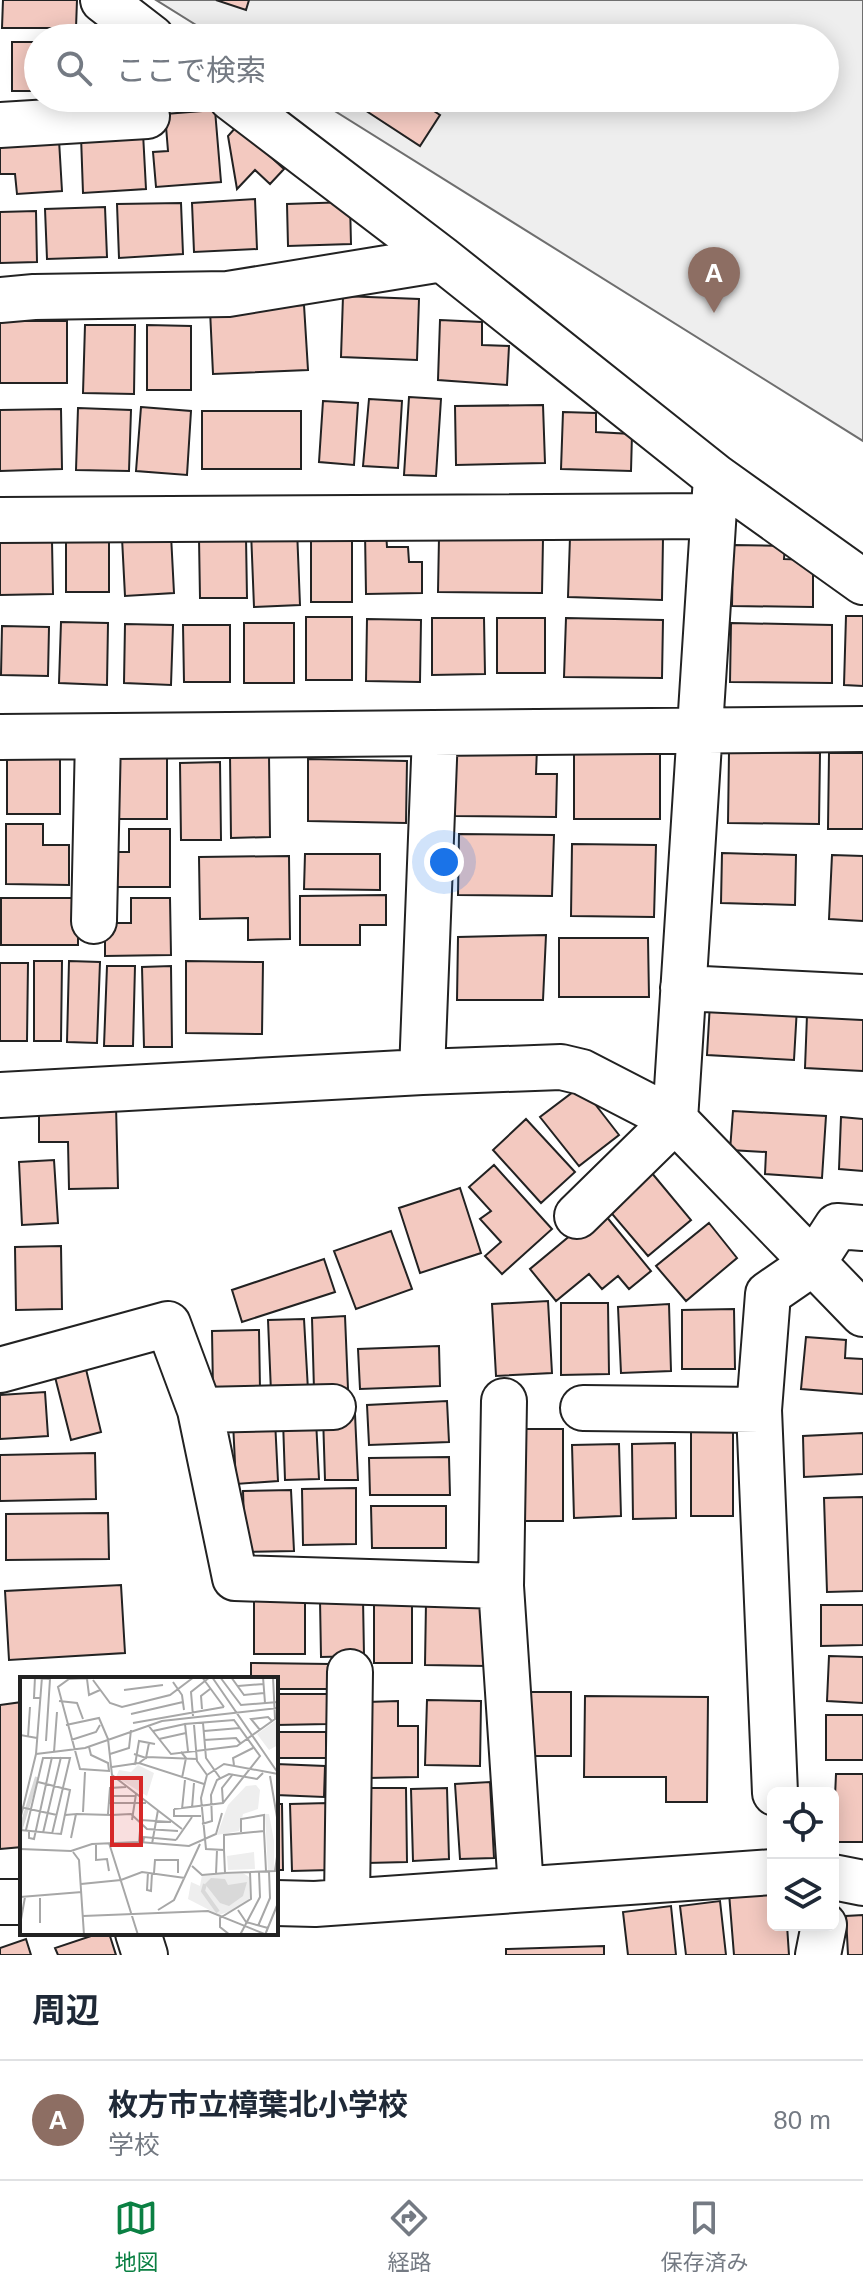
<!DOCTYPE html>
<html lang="ja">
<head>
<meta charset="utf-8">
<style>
	:root { --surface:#fff; --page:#f6f6f7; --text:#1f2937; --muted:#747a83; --line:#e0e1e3; --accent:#0b8043 }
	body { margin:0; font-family:Helvetica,"Noto Sans JP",sans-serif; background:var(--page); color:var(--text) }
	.controls { position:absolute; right:24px; bottom:24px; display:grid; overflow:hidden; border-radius:12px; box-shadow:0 4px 20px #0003 }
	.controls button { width:72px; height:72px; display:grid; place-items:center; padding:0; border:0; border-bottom:2px solid var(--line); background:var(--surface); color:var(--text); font:40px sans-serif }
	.you { position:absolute; left:444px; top:862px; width:28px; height:28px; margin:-20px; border:6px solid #fff; border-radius:50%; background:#1a73e8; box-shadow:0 0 0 12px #1a73e833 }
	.badge { display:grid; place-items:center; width:52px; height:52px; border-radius:50%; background:var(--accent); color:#fff; font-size:26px; font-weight:700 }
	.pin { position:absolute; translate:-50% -66px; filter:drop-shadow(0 2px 4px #0008) }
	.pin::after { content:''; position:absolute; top:42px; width:28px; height:24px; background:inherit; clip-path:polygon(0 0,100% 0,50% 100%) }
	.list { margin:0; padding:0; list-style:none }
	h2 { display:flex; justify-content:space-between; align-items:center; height:104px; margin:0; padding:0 32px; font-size:34px }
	h2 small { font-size:26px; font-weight:400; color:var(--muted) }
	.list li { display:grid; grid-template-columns:52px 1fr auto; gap:24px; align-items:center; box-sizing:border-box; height:120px; padding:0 32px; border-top:2px solid var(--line) }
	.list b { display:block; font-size:30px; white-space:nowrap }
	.list p { margin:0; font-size:26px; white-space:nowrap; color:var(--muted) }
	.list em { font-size:26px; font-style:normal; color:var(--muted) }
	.icon { flex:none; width:44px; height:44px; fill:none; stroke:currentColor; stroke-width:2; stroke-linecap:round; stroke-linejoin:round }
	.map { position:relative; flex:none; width:863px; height:1955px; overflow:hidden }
	.search { position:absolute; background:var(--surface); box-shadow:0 4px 20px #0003; left:24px; right:24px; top:24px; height:88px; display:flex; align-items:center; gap:20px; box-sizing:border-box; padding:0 28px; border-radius:44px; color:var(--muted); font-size:30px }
	.sheet { height:224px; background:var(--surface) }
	nav { display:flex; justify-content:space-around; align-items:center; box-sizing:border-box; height:112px; border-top:2px solid var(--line); background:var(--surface); font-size:22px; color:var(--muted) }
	nav a { display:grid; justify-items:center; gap:4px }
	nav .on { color:var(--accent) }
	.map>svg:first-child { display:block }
	.green { fill:#eee; stroke:#6f6f6f; stroke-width:2 }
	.building { fill:#f3c9c0; stroke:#222; stroke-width:2 }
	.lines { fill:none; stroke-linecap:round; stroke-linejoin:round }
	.minor-casing { stroke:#222; stroke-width:48 }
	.minor { stroke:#fff; stroke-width:44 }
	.inset-river { fill:none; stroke:#d9d9d9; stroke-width:4 }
	.inset-road { fill:none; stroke:#a7a7a7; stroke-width:2 }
	.view { fill:#d62828; fill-opacity:0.15; stroke:#d62828; stroke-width:4 }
	.inset-edge { fill:none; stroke:#222; stroke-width:4 }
</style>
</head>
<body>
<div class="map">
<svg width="863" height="1955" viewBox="0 0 863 1955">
	<rect width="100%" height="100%" fill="#fff"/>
	<path class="green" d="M156,0H863V441L314,98H825V38H217Z"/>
	<path class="building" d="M3,0H77L76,28H2Z
		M216,0H249L246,10Z
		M12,42H38V91H12Z
		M353,98H414L440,115L420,146L351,101Z
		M215,110L221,182L156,187L153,152L168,151L165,114Z
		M237,126L284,169L270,184L255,170L237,189L228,136Z
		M143,133L146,189L83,193L81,136Z
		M59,140L62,191L17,194L15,174H0V143Z
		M255,199L257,249L194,252L192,203Z
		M350,202L351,244L288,246L287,204Z
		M181,203L183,254L119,258L117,204Z
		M105,207L107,257L47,259L45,209Z
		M36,211L37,262L0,263V212Z
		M343,296L419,299L417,360L341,357Z
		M304,305L308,370L213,374L210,310Z
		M440,320L482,322V345L509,346L507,385L438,380Z
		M0,321H67V383H0Z
		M85,325H135L134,394L83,393Z
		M147,325L191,326V390H147Z
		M409,397L441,399L436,476L404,475Z
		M369,399L402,401L398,468L363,466Z
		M323,401L358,403L354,465L319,462Z
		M543,405L545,463L456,465L455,406Z
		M141,407L191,411L187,475L136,471Z
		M78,408L131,410L129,471L76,470Z
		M61,409L62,469L0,471V410Z
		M202,411H301V469H202Z
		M563,412L596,413V432L632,434L631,471L561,469Z
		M297,529L300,605L254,607L251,531Z
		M352,532V602H311V533Z
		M365,532H386L387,547H408L409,562H422V593L366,594Z
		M109,534V592H66V535Z
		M171,535L174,593L125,596L122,538Z
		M246,537L247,598H200L199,538Z
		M439,537L543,539L542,593L438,592Z
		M570,537L663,538L662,600L568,597Z
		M52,541L53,594L0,595V542Z
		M733,545L785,546L784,559L813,560V607L732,606Z
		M846,616H863V686L844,685Z
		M306,617H352V680H306Z
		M432,618H484L485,674L432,675Z
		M497,618H545V673H497Z
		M566,618L663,620L662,678L564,677Z
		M367,619L421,620L420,682L366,681Z
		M61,622L108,623L107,685L59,683Z
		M244,623H294V683H244Z
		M731,623L832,625V683L730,682Z
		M125,624L173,625L171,685L124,683Z
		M183,625H230V682H184Z
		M2,626L49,627L48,676L1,675Z
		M455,747L537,748L536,774H557L556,817L455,816Z
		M7,748H60V814H7Z
		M574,749L660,750V819H574Z
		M729,752L820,753L819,824L728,823Z
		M114,753H167V819H114Z
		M829,753H863V829H828Z
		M230,755H269L270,837L231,838Z
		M308,759L407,761L406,823L308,821Z
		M220,762L221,840H181L180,763Z
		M6,824H43V845H69V885L6,884Z
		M129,829H170V887H109V852H129Z
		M459,834L554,835L552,896L458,895Z
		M572,844L656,845L654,917L571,916Z
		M722,853L796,855L795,905L721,903Z
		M305,854H380V890L304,889Z
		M832,855L863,856V921L829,919Z
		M289,856L290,939L248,940V918L200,919L199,857Z
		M386,895V925H360V945H300V896Z
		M1,898H78V945H1Z
		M131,898H170L171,955L105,956V923H131Z
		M546,935L543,1000H457L458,937Z
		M559,938H648L649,997H559Z
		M34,961H62L61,1041H34Z
		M69,961L100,962L97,1043L67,1042Z
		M186,961L263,962L262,1034L186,1033Z
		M0,963H28L27,1041H0Z
		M107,966H135L133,1046H104Z
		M171,966L172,1047H144L142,967Z
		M710,1003L797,1007L794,1060L707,1055Z
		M807,1015L863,1017V1071L805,1068Z
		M581,1086L619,1135L579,1166L540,1117Z
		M116,1105L118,1188L69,1189L68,1142H39V1107Z
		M733,1111L826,1116L822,1178L765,1174L766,1152L730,1150Z
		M841,1117L863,1119V1171L839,1169Z
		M526,1119L575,1172L541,1203L493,1150Z
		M54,1160L58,1223L22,1225L19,1162Z
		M494,1165L552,1229L502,1274L485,1256L501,1242L480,1219L491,1211L469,1187Z
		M651,1172L691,1220L648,1256L607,1208Z
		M460,1188L481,1253L420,1273L399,1208Z
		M601,1210L651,1271L629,1289L618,1276L602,1289L589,1274L556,1301L530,1269Z
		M709,1223L737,1258L686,1301L656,1266Z
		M391,1231L412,1289L356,1309L334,1251Z
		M61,1246L62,1309L16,1310L15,1247Z
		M324,1259L335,1292L242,1322L232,1290Z
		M548,1301L552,1373L496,1376L492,1304Z
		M561,1303H608L609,1374L561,1375Z
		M669,1304L671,1371L621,1373L618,1307Z
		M734,1309L735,1369H682V1310Z
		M345,1316L348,1389L314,1390L312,1318Z
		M304,1319L308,1390L271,1392L268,1320Z
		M259,1330L260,1389L213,1390L212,1331Z
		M806,1337L846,1340L845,1358L863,1359V1394L801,1389Z
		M439,1346L440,1386L360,1389L358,1349Z
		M85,1365L101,1432L71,1440L54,1373Z
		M45,1392L48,1436L0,1439V1395Z
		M447,1401L449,1442L369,1445L367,1405Z
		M355,1414L358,1480H325L323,1415Z
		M275,1420L278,1481L236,1484L233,1422Z
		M283,1420H316L319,1479L285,1480Z
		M521,1429H563V1521H520Z
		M691,1432H733V1516H691Z
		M863,1433V1474L804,1477L803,1436Z
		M675,1443L676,1518L633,1519L632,1444Z
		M619,1444L621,1516L574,1518L572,1445Z
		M95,1453L96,1499L0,1501V1455Z
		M449,1457L450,1495H370L369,1458Z
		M356,1488V1544L303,1545L302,1489Z
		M291,1490L294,1551L245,1552L243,1491Z
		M863,1497V1591L827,1592L824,1498Z
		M371,1506H446V1548H372Z
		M108,1513L109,1559L6,1560V1514Z
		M121,1585L125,1653L9,1660L5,1591Z
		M254,1596H305V1654H254Z
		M363,1598L364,1656L321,1657L320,1600Z
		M412,1600V1663H374V1601Z
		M426,1602L488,1603L487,1666L425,1665Z
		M821,1605H863V1645L821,1646Z
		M829,1656L863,1657V1703L827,1701Z
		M251,1663L330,1664V1689H276V1679H251Z
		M523,1692H571V1756H523Z
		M276,1694H328V1724L276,1725Z
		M585,1696L708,1697L707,1802H666V1777H584Z
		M427,1700L481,1701L480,1766L425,1765Z
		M398,1701V1726H418V1777L368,1778L367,1702Z
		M22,1702V1847L0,1849V1705Z
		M826,1715H863V1760H826Z
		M276,1732H326V1758H276Z
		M276,1764L325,1766L324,1797L276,1795Z
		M836,1774H863V1842H833Z
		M490,1782L494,1858L460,1859L455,1784Z
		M366,1788H406L407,1862L367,1863Z
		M447,1788L449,1859L413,1861L411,1789Z
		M328,1803L330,1870L292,1871L290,1804Z
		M276,1804H282L283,1870H276Z
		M771,1889L773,1925H787L789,1955H734L729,1893Z
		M720,1901L726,1955H686L680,1906Z
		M671,1906L676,1955H628L623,1912Z
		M863,1915V1955H848L846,1916Z
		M100,1933H109L116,1955H58L55,1948Z
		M26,1939L31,1955H0V1948Z
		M604,1946V1955H506V1949Z"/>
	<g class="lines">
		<g class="minor-casing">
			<path id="minor" d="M103,0L152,38
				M231,98L442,259L716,477L863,582
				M0,125L147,116
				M0,300L34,297L228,294L442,259
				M0,520L713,516
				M0,737L863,729
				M94,921L98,738
				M683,988L863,997
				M422,1072L435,734
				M0,1095L422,1072L561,1067L582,1072L675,1120L863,1314
				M577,1216L675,1120L716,477
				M0,1370L168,1324L200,1410L235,1578L501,1586
				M504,1401L501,1586L521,1889
				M583,1408L759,1410
				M200,1410L333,1407
				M775,1793L759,1410L768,1294L813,1263L837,1226L863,1228
				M833,1877L863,1883
				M347,1901L350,1672
				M0,1902H22
				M276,1903L315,1904L773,1872
				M138,1933L145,1955
				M818,1955L824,1925"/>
		</g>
		<use href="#minor" class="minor"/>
	</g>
	<g transform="translate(20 1677)">
		<rect width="258" height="258" fill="#fff"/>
		<path d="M258,42V68L249,73L237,57ZM118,88L134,96L127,119L96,100L99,93L111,95ZM236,108L240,113L238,132L223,137L219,154L197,158L208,128L226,109ZM245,137H249L254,164V193L248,194ZM234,175L235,192L208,193L207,179ZM223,196L229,200L230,222L214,233L199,238L168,222L171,205L180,209L182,198Z" fill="#eee"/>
		<path d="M191,201L205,202L208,208L227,205L223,219L209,229L200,226L185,207Z" fill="#d9d9d9"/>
		<path class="inset-river" d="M0,154L17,100M185,207L183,214L198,235"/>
		<path class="inset-road" d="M15,0L14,21H20M182,0L204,30M192,0L258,96M200,0L221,28L258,25M211,0L224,18L244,16M243,0L245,26M15,1L30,2L26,64M67,2L69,18L80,13M73,3L90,26L102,30L150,18L174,0M153,5L162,18L164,33M218,9L244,7M104,13L143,8M39,24L57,26L63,42M182,32L181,19L190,12M111,37L163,25M173,39L171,15L190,0M0,43V58L17,61M113,46L204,30M183,46L186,81L200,101M46,48L79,41L88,62L92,98L162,152M128,48L151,77L217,69L255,42L253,0M174,48L177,84L187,98M240,53L231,42L248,40L252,44M133,54L165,47M184,54L220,51M8,60L10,30M139,62L166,56M51,63L76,55L80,48M184,63L216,61L221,67M69,70L71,78L88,86L89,94L60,92L38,10L49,2L95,0M34,75L37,35M161,75L166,81L162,101M16,77L65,71L142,44L258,31M90,77L109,71L111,53M114,77L126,81L129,66M119,86L127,80L177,82M115,88L119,64L135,67M214,88L213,81L233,71M92,90L119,86L184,107M187,98L181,121L186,172L204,173L205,196L230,195L231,222L200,241V250L210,258M187,98L204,87L258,97M250,99L258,146M90,119H115M89,126H126M203,126L202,111L213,97M0,130L37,138M172,131L174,106M154,132L203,126L240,79L214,43L165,47L168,74M154,132V139H181M162,132L165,103M63,135L65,95M56,137L91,138V166M88,137L90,111L106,110M45,138L56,137L51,161M91,138L111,137L127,152L158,154M0,143L16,77L22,0M112,143L116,117M182,147L192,144L191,118L197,103L209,97L237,102L243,96M0,153L41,157L50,113L18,105M6,153L23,81H50L32,157M9,153V161L14,162L32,80M244,154L246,194M23,156L41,80M156,163L172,140M119,165L121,143L151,145M89,166L118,258M123,166L124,160L156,163M132,167L138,133M76,168V183L87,182L89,194M0,172L51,174L72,167L119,165L169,169L196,157L202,136M204,173V158L244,154V138L221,142V155M53,175L59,183L64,258M172,189L182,198L205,196M128,195L127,213L131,214L132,196M230,195L255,194L258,173M134,196L135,183H158V196M196,197L197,173M61,207L101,203L122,195L165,201M0,220L62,215M138,233L154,223L180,167M218,233L226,245L248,251M63,239L188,234L247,258M20,246V221M0,248L5,220M238,249L250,221L249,194M220,258L240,220L239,195M245,258L258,226"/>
		<path class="view" d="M92,101H121V168H92Z"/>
		<rect width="258" height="258" class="inset-edge"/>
	</g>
</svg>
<div class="controls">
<button><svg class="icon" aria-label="locate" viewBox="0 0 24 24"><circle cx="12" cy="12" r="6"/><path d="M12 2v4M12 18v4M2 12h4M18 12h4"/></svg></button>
<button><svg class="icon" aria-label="layers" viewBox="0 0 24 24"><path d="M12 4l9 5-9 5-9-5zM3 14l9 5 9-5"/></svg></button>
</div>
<div class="you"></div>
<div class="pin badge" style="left:714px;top:313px;background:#8d6e63">A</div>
<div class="search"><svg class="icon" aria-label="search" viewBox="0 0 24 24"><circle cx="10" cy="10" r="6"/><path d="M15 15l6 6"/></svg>ここで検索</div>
</div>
<section class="sheet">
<h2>周辺<small></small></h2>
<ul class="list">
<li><span class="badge" style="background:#8d6e63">A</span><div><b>枚方市立樟葉北小学校</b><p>学校</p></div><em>80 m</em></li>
</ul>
</section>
<nav>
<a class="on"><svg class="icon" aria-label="map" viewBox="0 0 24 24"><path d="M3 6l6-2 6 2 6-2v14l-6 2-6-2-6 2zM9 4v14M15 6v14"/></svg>地図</a>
<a><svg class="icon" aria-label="directions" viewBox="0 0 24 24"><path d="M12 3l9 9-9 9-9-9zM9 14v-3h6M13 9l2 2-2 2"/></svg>経路</a>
<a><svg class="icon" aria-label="saved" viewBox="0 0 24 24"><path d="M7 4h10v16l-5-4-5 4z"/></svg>保存済み</a>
</nav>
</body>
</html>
